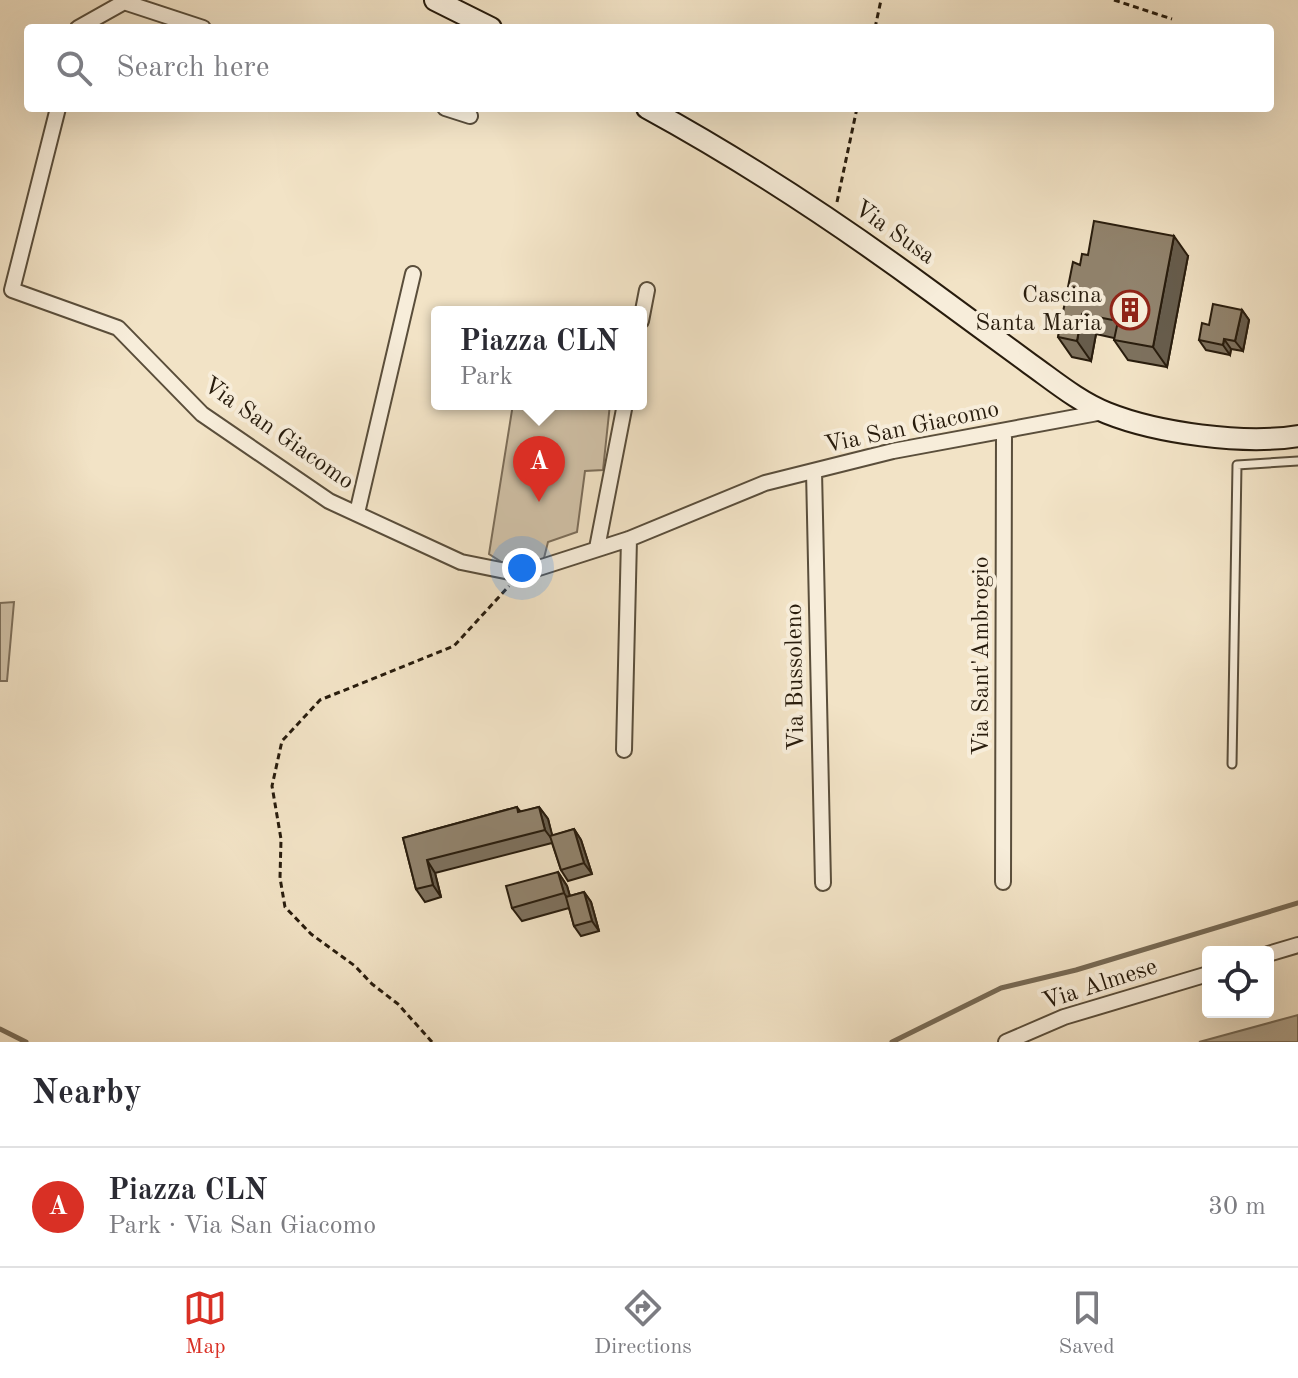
<!DOCTYPE html>
<html lang="en">
<head>
<meta charset="utf-8">
<style>
	:root { --surface:#fff; --page:#f7f7f7; --text:#2b2b33; --muted:#7c7c81; --line:#e1e1e2; --accent:#d93025 }
	body { margin:0; font-family:"Old Standard TT",serif; background:var(--page); color:var(--text) }
	.controls { position:absolute; right:24px; bottom:24px; display:grid; overflow:hidden; border-radius:8px; box-shadow:0 8px 32px #0002 }
	.controls button { width:72px; height:72px; display:grid; place-items:center; padding:0; border:0; border-bottom:2px solid var(--line); background:var(--surface); color:var(--text); font:40px sans-serif }
	.you { position:absolute; left:522px; top:568px; width:28px; height:28px; margin:-20px; border:6px solid #fff; border-radius:50%; background:#1a73e8; box-shadow:0 0 0 12px #1a73e833 }
	.badge { display:grid; place-items:center; width:52px; height:52px; border-radius:50%; background:var(--accent); color:#fff; font-size:26px; font-weight:700 }
	.pin { position:absolute; translate:-50% -66px; filter:drop-shadow(0 2px 4px #0008) }
	.pin::after { content:''; position:absolute; top:42px; width:28px; height:24px; background:inherit; clip-path:polygon(0 0,100% 0,50% 100%) }
	.popup { position:absolute; left:431px; top:306px; width:216px; height:104px; box-sizing:border-box; display:grid; place-content:center; border-radius:8px; background:var(--surface); filter:drop-shadow(0 2px 6px #0005); font-size:26px; white-space:nowrap; color:var(--muted) }
	.popup b { font-size:30px; color:var(--text) }
	.popup::after { content:''; position:absolute; left:50%; top:100%; margin-left:-16px; border:16px solid transparent; border-top-color:var(--surface) }
	.list { margin:0; padding:0; list-style:none }
	h2 { display:flex; justify-content:space-between; align-items:center; height:104px; margin:0; padding:0 32px; font-size:34px }
	h2 small { font-size:26px; font-weight:400; color:var(--muted) }
	.list li { display:grid; grid-template-columns:52px 1fr auto; gap:24px; align-items:center; box-sizing:border-box; height:120px; padding:0 32px; border-top:2px solid var(--line) }
	.list b { display:block; font-size:30px; white-space:nowrap }
	.list p { margin:0; font-size:26px; white-space:nowrap; color:var(--muted) }
	.list em { font-size:26px; font-style:normal; color:var(--muted) }
	.icon { flex:none; width:44px; height:44px; fill:none; stroke:currentColor; stroke-width:2; stroke-linecap:round; stroke-linejoin:round }
	.map { position:relative; flex:none; width:1298px; height:1042px; overflow:hidden }
	.search { position:absolute; background:var(--surface); box-shadow:0 8px 32px #0002; left:24px; right:24px; top:24px; height:88px; display:flex; align-items:center; gap:20px; box-sizing:border-box; padding:0 28px; border-radius:8px; color:var(--muted); font-size:30px }
	.sheet { height:224px; background:var(--surface) }
	nav { display:flex; justify-content:space-around; align-items:center; box-sizing:border-box; height:112px; border-top:2px solid var(--line); background:var(--surface); font-size:22px; color:var(--muted) }
	nav a { display:grid; justify-items:center; gap:4px }
	nav .on { color:var(--accent) }
	.map>svg:first-child { display:block }
	.green { fill:#d0c1a7; stroke:#7c6e5a; stroke-width:2 }
	.water { fill:#ad9f87; stroke:#786b56; stroke-width:2 }
	.lines { fill:none; stroke-linecap:round; stroke-linejoin:round }
	.stream { stroke:#786b56; stroke-width:5 }
	.service-casing { stroke:#5a4e3b; stroke-width:11 }
	.minor-casing { stroke:#5a4e3b; stroke-width:18 }
	.secondary-casing { stroke:#281c0d; stroke-width:24 }
	.path { stroke:#281c0d; stroke-width:3; stroke-dasharray:6 4; stroke-linecap:butt }
	.service { stroke:#f7edda; stroke-width:7 }
	.minor { stroke:#f7edda; stroke-width:14 }
	.secondary { stroke:#f7edda; stroke-width:20 }
	.wall { fill:#7d715e; stroke:#281c0d; stroke-width:2 }
	.shaded-wall { fill:#665c4c; stroke:#281c0d; stroke-width:2 }
	.building { fill:#91836d; stroke:#281c0d; stroke-width:2 }
	.labels { text-anchor:middle; dominant-baseline:central; stroke-width:8; stroke-linejoin:round; paint-order:stroke }
	.street-label { font-size:24px; fill:#281c0d; stroke:#f7edda }
	.poi-label { font-size:24px; fill:#281c0d; stroke:#f7edda; text-anchor:end }
</style>
</head>
<body>
<div class="map">
<svg width="1298" height="1042" viewBox="0 0 1298 1042">
	<rect width="100%" height="100%" fill="#f2e3c6"/>
	<filter id="stains"><feTurbulence type="fractalNoise" baseFrequency=".0025" numOctaves="4"/><feColorMatrix values="0 0 0 0 .2 0 0 0 0 .09 0 0 0 0 .02 0 0 0 .5 -.17"/></filter>
	<radialGradient id="worn" r=".72"><stop offset=".6" stop-color="#630" stop-opacity="0"/><stop offset="1" stop-color="#630" stop-opacity=".3"/></radialGradient>
	<path class="green" d="M513,404H610L603,470L585,471L577,532L548,542L542,566L520,574L489,554Z
		M14,602L7,681H0V603Z"/>
	<path class="water" d="M1298,1015V1042H1199Z"/>
	<g class="lines">
		<path class="stream" d="M0,1029L26,1042
			M892,1042L1001,988L1076,970L1298,903"/>
		<g class="service-casing">
			<path id="service" d="M1232,764L1237,465L1298,461"/>
		</g>
		<g class="minor-casing">
			<path id="minor" d="M124,2L203,28
				M78,28L128,0
				M58,108L12,290L118,328L202,414L329,501L461,562L520,574L629,539L765,483L893,451L1103,412
				M445,108L470,116
				M641,321L647,290
				M814,471L823,883
				M357,513L413,274
				M597,548L625,404
				M624,750L629,539
				M1003,882L1004,431
				M1268,954L1298,945
				M1006,1042L1064,1017L1208,974"/>
		</g>
		<g class="secondary-casing">
			<path id="secondary" d="M435,0L491,28
				M647,108C746,162 841,225 932,292C965,316 997,340 1030,364C1054,381 1079,402 1107,413C1157,433 1244,445 1298,436"/>
		</g>
		<path class="path" d="M1114,0L1172,19
			M875,28L881,0
			M837,202L857,108
			M432,1042L398,1004L372,984L355,966L311,934L285,907L280,878L281,839L272,786L282,741L320,700L454,646L509,586"/>
		<use href="#service" class="service"/>
		<use href="#minor" class="minor"/>
		<use href="#secondary" class="secondary"/>
	</g>
	<path class="wall" d="M1188,256L1167,367L1128,360L1114,340V338L1096,334L1091,361L1072,357L1058,337L1080,265Z
		M1242,310L1249,320L1243,351L1231,349L1230,355L1206,350L1199,340L1209,325Z
		M517,807L521,812L539,807L548,819L552,836L574,829L581,840L592,874L568,881L561,870L552,843L435,873L441,897L425,902L416,889L403,838Z
		M558,872L567,886L570,896L584,892L591,902L599,931L581,936L574,926L569,908L522,921L512,908Z"/>
	<path class="shaded-wall" d="M1174,236L1188,256L1167,367L1153,347Z
		M1242,310L1249,320L1243,351L1235,341Z
		M1082,314L1096,334L1091,361L1077,341Z
		M1224,339L1231,349L1230,355L1223,345Z
		M539,807L548,819L554,842L545,830Z
		M574,829L581,840L592,874L584,863Z
		M427,860L435,873L441,897L433,885Z
		M558,872L567,886L573,907L564,893Z
		M584,892L591,902L599,931L592,921Z"/>
	<path class="building" d="M1094,221L1174,236L1153,347L1114,340L1118,321L1082,314L1077,341L1058,337L1073,262L1080,265L1082,254L1088,255Z
		M1213,304L1242,310L1235,341L1224,339L1223,345L1199,340L1202,323L1209,325Z
		M517,807L518,812L539,807L545,830L427,860L433,885L416,889L403,838Z
		M574,829L584,863L561,870L550,836Z
		M558,872L564,893L512,908L506,886Z
		M584,892L592,921L574,926L566,897Z"/>
	<defs>
		<g id="building-ring" transform="scale(2)"><circle r="9.5" fill="#f7edda" stroke="#8f2418" stroke-width="1.5"/><path d="M-4-6H4V6H1V3H-1V6H-4ZM-2.5-4.3h1.7v1.8h-1.7ZM.8-4.3h1.7v1.8H.8ZM-2.5-1h1.7V.8h-1.7ZM.8-1h1.7V.8H.8Z" fill="#8f2418"/></g>
	</defs>
	<g fill-rule="evenodd">
		<use href="#building-ring" x="1130" y="310"/>
	</g>
	<g class="labels">
		<g class="street-label">
			<text transform="translate(894 233) rotate(35)">Via Susa</text>
			<text transform="translate(912 428) rotate(-12)">Via San Giacomo</text>
			<text transform="translate(278 434) rotate(35)">Via San Giacomo</text>
			<text transform="translate(982 656) rotate(-90)">Via Sant'Ambrogio</text>
			<text transform="translate(796 677) rotate(-91)">Via Bussoleno</text>
			<text transform="translate(1100 985) rotate(-18)">Via Almese</text>
		</g>
		<g class="poi-label">
			<text x="1102" y="296">Cascina<tspan x="1102" dy="28">Santa Maria</tspan></text>
		</g>
	</g>
	<rect width="100%" height="100%" filter="url(#stains)"/>
	<rect width="100%" height="100%" fill="url(#worn)"/>
</svg>
<div class="controls">
<button><svg class="icon" aria-label="locate" viewBox="0 0 24 24"><circle cx="12" cy="12" r="6"/><path d="M12 2v4M12 18v4M2 12h4M18 12h4"/></svg></button>
</div>
<div class="you"></div>
<div class="pin badge" style="left:539px;top:502px">A</div>
<div class="popup"><b>Piazza CLN</b>Park</div>
<div class="search"><svg class="icon" aria-label="search" viewBox="0 0 24 24"><circle cx="10" cy="10" r="6"/><path d="M15 15l6 6"/></svg>Search here</div>
</div>
<section class="sheet">
<h2>Nearby<small></small></h2>
<ul class="list">
<li><span class="badge">A</span><div><b>Piazza CLN</b><p>Park · Via San Giacomo</p></div><em>30 m</em></li>
</ul>
</section>
<nav>
<a class="on"><svg class="icon" aria-label="map" viewBox="0 0 24 24"><path d="M3 6l6-2 6 2 6-2v14l-6 2-6-2-6 2zM9 4v14M15 6v14"/></svg>Map</a>
<a><svg class="icon" aria-label="directions" viewBox="0 0 24 24"><path d="M12 3l9 9-9 9-9-9zM9 14v-3h6M13 9l2 2-2 2"/></svg>Directions</a>
<a><svg class="icon" aria-label="saved" viewBox="0 0 24 24"><path d="M7 4h10v16l-5-4-5 4z"/></svg>Saved</a>
</nav>
</body>
</html>
